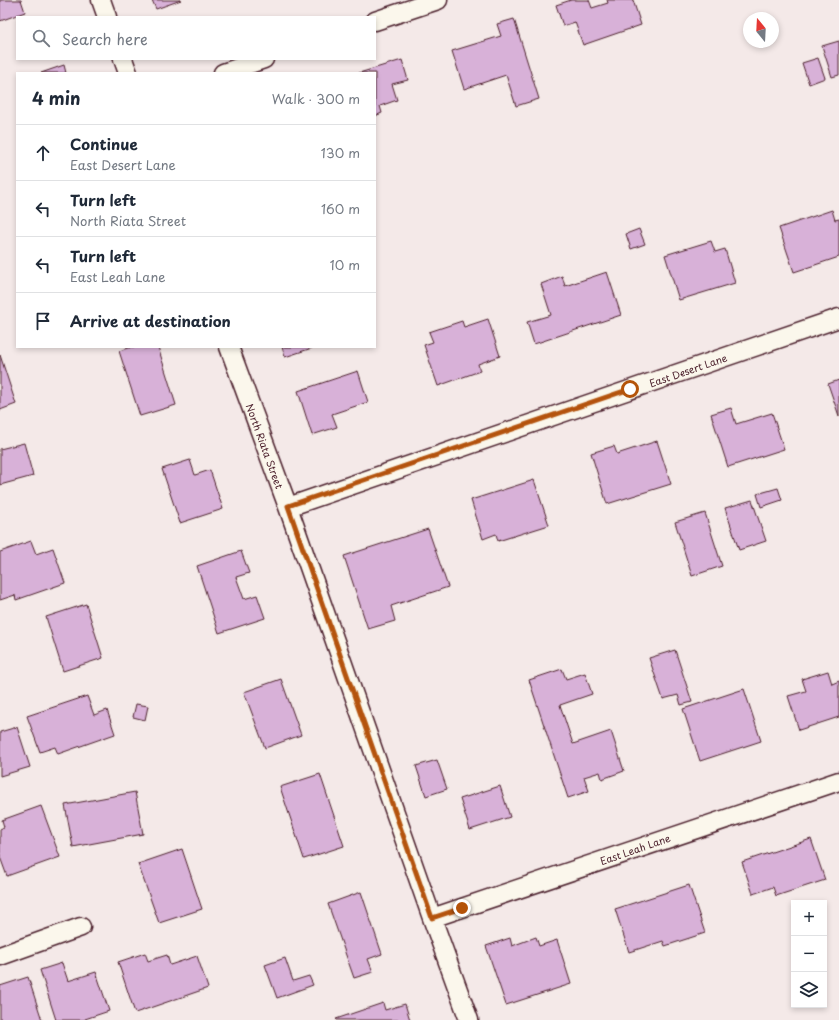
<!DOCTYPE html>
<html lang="en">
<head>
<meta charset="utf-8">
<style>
	:root { --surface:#fff; --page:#f2f2f3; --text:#1f2937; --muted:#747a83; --line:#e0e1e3 }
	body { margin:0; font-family:"Playpen Sans",sans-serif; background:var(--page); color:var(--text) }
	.controls { position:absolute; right:12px; bottom:12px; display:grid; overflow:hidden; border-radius:0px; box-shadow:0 2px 6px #0003 }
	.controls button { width:36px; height:36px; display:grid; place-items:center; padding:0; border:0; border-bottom:1px solid var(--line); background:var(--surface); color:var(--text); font:20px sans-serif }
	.compass { position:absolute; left:743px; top:12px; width:36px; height:36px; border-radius:50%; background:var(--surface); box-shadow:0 2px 6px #0003; rotate:342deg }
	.stop { position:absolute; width:12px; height:12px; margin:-9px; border:3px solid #b45309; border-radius:50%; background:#fff }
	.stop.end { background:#b45309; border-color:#fff; box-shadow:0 1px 4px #0008 }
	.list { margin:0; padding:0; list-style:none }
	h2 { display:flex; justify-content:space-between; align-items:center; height:52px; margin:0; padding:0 16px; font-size:17px }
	h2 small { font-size:13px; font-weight:400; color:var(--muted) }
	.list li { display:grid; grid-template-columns:26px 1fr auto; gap:12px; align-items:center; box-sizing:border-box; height:56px; padding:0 16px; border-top:1px solid var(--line) }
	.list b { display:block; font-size:15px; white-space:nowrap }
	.list p { margin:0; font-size:13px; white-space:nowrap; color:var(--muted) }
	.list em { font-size:13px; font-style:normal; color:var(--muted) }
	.icon { flex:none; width:22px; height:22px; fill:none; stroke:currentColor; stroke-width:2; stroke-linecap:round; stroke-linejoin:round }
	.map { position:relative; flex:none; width:839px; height:1020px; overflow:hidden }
	.search { position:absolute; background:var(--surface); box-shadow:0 2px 6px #0003; left:16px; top:16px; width:360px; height:44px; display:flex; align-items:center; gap:10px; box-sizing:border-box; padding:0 14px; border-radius:0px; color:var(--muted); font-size:15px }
	.panel { position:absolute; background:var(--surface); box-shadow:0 2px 6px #0003; left:16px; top:72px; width:360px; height:276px; border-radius:0px }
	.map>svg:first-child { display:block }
	.building { fill:#d8b1d8; stroke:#4a1f2b }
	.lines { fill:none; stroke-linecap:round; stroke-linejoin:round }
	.minor-casing { stroke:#4a1f2b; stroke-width:21 }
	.minor { stroke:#fbf7ec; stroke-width:18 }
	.route { stroke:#b45309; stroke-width:5 }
	.labels { text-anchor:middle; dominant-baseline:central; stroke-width:3; stroke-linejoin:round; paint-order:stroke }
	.street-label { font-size:10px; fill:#4a1f2b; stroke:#fbf7ec }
</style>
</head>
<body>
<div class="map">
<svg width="839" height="1020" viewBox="0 0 839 1020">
	<rect width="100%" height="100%" fill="#f4e9e8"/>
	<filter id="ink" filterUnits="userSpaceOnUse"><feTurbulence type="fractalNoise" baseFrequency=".025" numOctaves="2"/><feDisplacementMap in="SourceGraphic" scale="8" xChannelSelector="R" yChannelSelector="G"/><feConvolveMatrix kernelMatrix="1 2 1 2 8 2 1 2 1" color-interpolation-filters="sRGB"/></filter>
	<g filter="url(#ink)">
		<path class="building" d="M0,0H21L25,12L0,21Z
			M152,0H181L156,9Z
			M571,0H589L592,8L608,3L607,0H633L641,25L583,45L575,22L563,26L556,5Z
			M514,19L539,99L516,106L506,75L464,89L452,51L501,36L497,24Z
			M839,41V75L832,77L822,46Z
			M818,58L825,78L809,84L802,63Z
			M402,60L408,80L392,84L397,100L380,106L382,113L375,116V73H359Z
			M64,65L66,73H41Z
			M832,210L835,220L839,219V257L794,272L779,228Z
			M639,229L645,244L631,249L626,234Z
			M711,241L715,252L725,249L735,283L679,300L665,255Z
			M607,272L621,315L534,344L527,322L551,315L541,284L562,276L565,286Z
			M488,319L500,356L478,364L480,371L438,386L424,345L433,342L429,332L462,321L464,327Z
			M132,347H158L176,405L140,416L119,351Z
			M282,347H311L312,348L285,357Z
			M0,355L16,404L0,410Z
			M358,371L368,402L332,414L337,427L312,435L298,391Z
			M839,380V416L828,384Z
			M731,408L736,424L772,413L784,449L728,467L711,414Z
			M657,441L671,484L607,504L591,453L614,446L617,454Z
			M24,443L33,476L0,485V449Z
			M190,460L195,475L210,470L223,509L180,523L162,469Z
			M534,480L549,525L498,541L496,534L483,539L471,500Z
			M778,488L782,500L761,507L757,494Z
			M752,500L766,541L739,550L725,508Z
			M705,513L722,566L692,576L675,522Z
			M428,529L448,587L391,606L395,621L368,629L344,556Z
			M31,541L36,554L53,548L65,583L16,600L15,595L0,600V552Z
			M241,551L249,573L236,577L244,599L257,595L265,618L219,633L197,566Z
			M86,604L103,658L63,671L46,617Z
			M675,650L692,702L681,705L678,695L663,699L649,658Z
			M562,669L566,679L585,673L592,694L560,705L573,744L611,731L624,771L602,779L600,772L584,777L589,791L568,798L529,680Z
			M828,671L832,684L839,681V717L799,730L788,696L806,691L802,679Z
			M281,679L301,735L265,748L244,692Z
			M744,689L761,741L700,761L683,709Z
			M87,696L94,715L107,710L115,734L58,754L55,747L40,752L27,716Z
			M136,704L148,706L145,720L133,717Z
			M17,727L30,767L0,776V732Z
			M437,760L447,789L426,796L416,766Z
			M320,774L344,846L304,859L280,787Z
			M500,786L510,817L470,830L460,799Z
			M135,792L143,834L73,847L65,805Z
			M41,806L60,857L7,876L0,857V829L4,827L2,820Z
			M811,839L825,880L776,896L773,887L753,894L742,862Z
			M182,849L202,909L159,923L138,864Z
			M689,885L705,933L665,946L663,941L629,952L615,909Z
			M361,892L382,954L368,959L373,972L354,978L328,904Z
			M536,937L539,946L557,940L571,984L506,1005L486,946L510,938L512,946Z
			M145,953L148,961L167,955L170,965L197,956L208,988L135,1013L118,962Z
			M285,958L293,981L309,976L313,985L277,998L265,965Z
			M62,963L68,981L96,972L109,1011L85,1019V1020H56L40,970Z
			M28,977L42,1020H0V986Z
			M383,1003L385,1010L405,1004L410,1020H337L336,1019Z"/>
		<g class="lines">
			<g class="minor-casing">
				<path id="minor" d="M101,0L107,17
					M375,21L438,0
					M123,59L128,73
					M223,73L264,59
					M229,347L288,507L432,918L469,1020
					M288,507L839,318
					M432,918L839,781
					M0,956L81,927"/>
			</g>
			<use href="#minor" class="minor"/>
		</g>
	</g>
	<g class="lines" filter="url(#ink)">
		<path class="route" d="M462,908L432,918L288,506L630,389"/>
	</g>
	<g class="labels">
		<g class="street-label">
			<text transform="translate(688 370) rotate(-19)">East Desert Lane</text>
			<text transform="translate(265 446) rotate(70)">North Riata Street</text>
			<text transform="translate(635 849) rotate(-19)">East Leah Lane</text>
		</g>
	</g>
</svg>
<div class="controls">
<button>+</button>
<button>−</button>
<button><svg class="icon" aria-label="layers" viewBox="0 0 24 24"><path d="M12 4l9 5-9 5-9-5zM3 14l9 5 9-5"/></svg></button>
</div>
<svg class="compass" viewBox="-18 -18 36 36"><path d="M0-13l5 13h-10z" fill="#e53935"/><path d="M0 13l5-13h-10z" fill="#747a83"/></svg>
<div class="stop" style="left:630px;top:389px"></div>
<div class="stop end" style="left:462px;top:908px"></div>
<div class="search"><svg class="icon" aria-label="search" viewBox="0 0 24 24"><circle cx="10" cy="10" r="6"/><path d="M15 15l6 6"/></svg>Search here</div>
<section class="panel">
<h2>4 min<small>Walk · 300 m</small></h2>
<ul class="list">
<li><svg class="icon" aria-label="ahead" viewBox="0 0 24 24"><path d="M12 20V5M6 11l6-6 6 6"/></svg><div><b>Continue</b><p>East Desert Lane</p></div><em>130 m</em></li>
<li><svg class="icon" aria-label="left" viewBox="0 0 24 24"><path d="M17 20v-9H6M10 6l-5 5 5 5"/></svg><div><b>Turn left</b><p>North Riata Street</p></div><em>160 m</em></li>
<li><svg class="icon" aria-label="left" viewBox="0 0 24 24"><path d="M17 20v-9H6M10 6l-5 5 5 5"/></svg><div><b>Turn left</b><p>East Leah Lane</p></div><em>10 m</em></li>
<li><svg class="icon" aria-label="arrive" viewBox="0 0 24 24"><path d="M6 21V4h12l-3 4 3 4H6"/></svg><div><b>Arrive at destination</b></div></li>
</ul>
</section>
</div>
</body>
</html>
